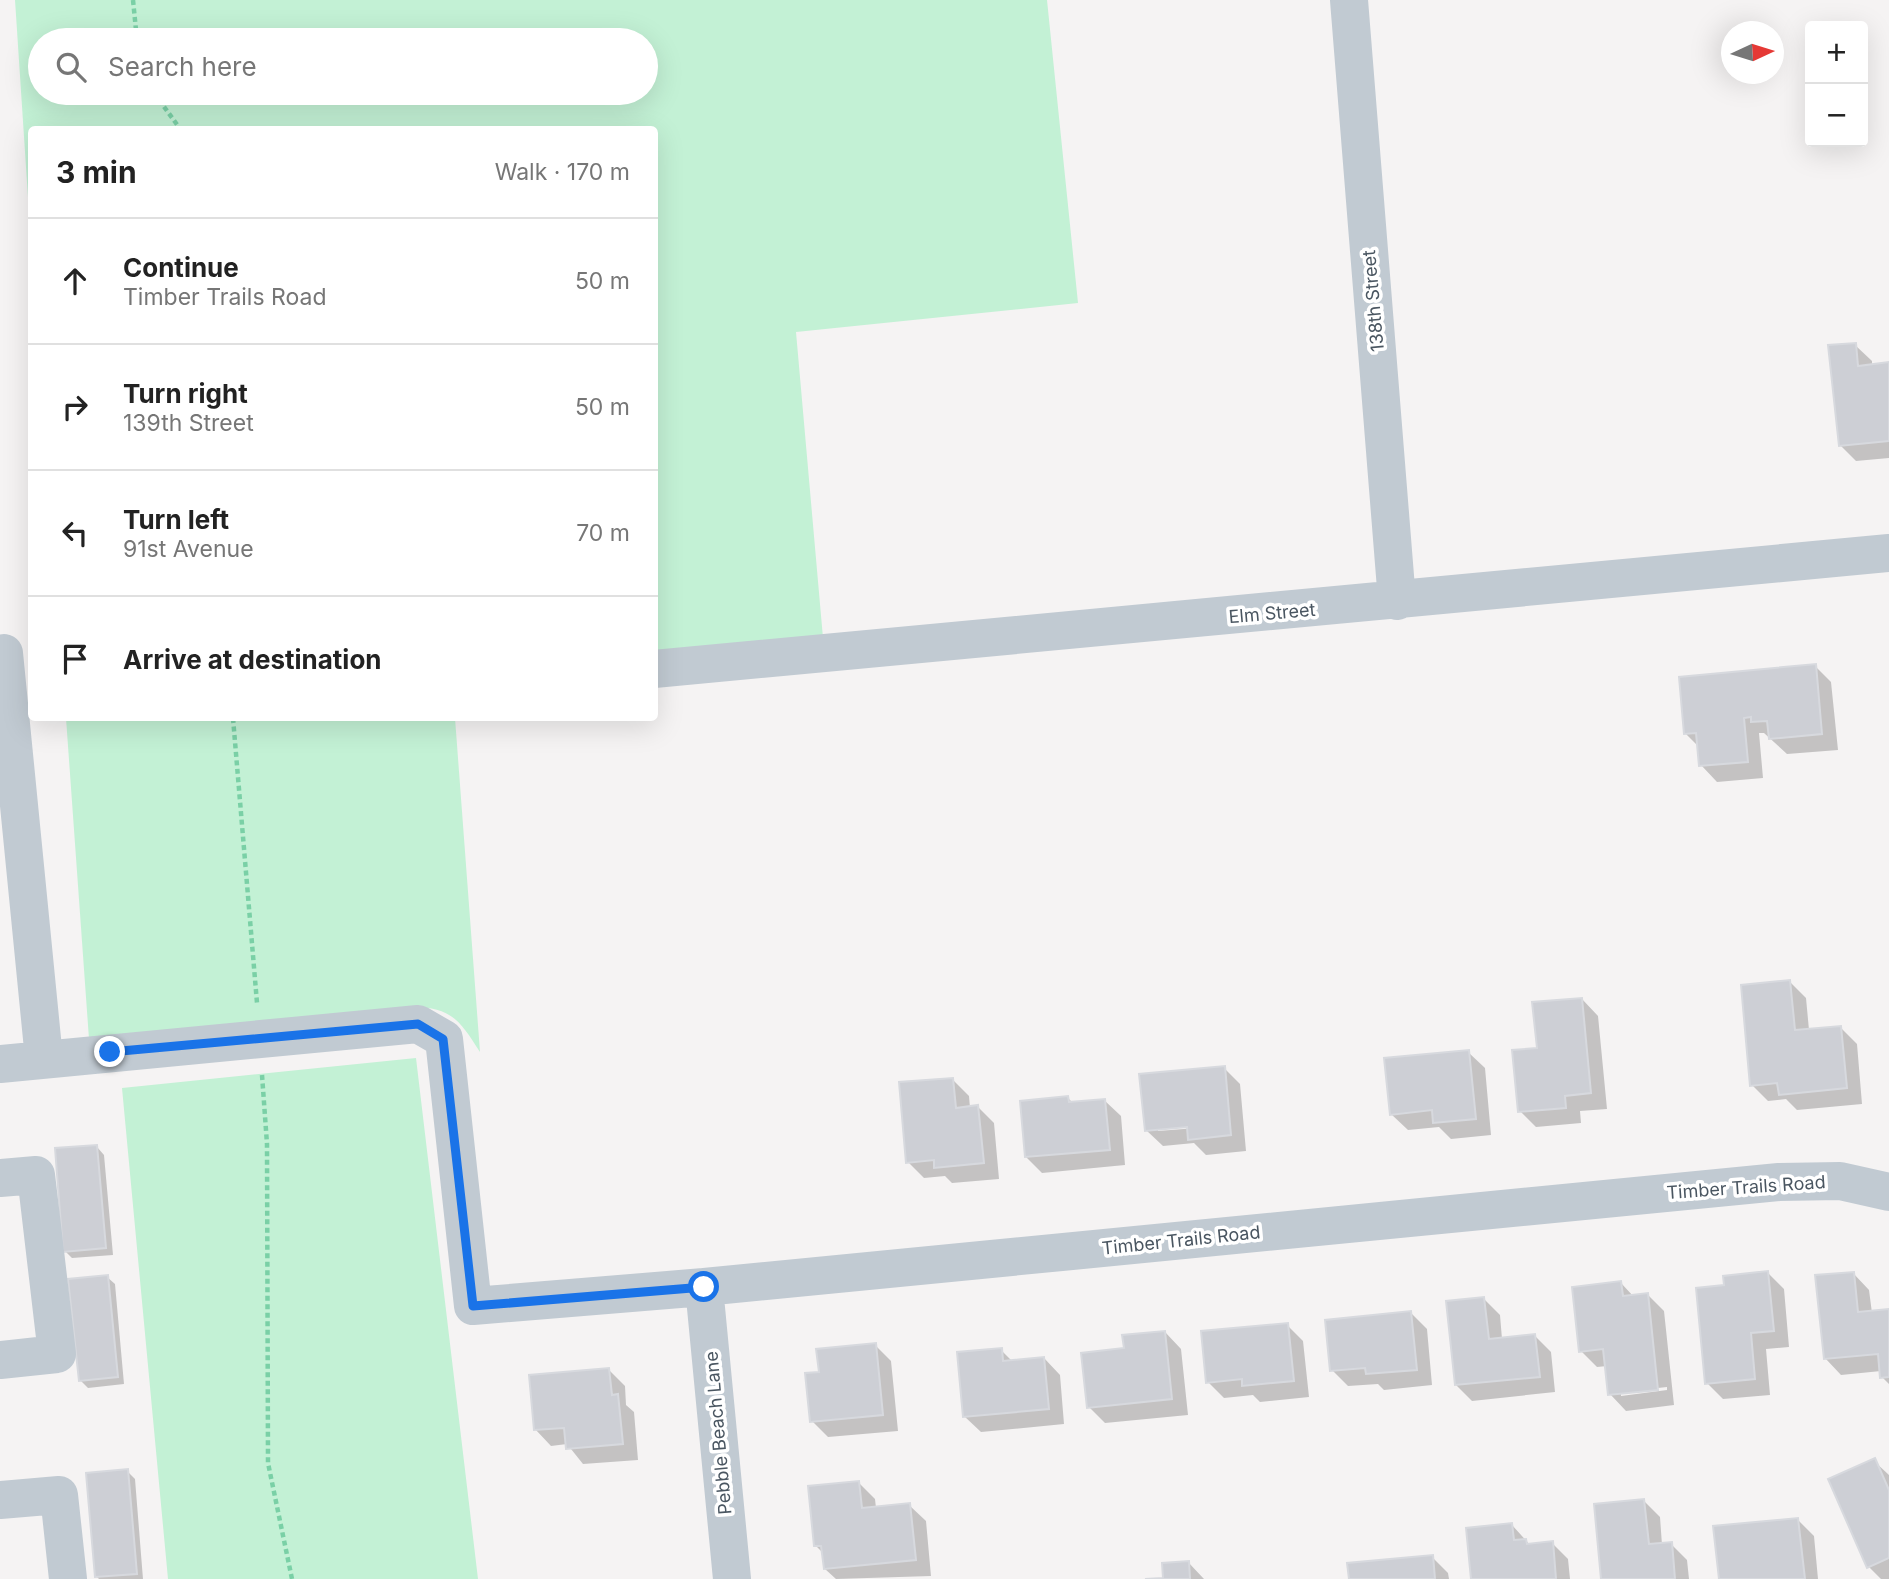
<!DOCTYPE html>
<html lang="en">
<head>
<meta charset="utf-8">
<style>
	:root { --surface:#fff; --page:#f2f2f2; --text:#222; --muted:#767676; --line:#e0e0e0 }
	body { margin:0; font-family:Inter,sans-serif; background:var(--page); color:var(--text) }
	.controls { position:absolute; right:21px; top:21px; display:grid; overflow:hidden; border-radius:7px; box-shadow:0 7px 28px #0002 }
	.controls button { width:63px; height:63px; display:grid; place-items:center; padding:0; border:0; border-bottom:2px solid var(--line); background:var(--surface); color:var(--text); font:35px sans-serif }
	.compass { position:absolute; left:1721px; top:21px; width:63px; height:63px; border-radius:50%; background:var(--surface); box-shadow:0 7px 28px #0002; rotate:86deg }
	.stop { position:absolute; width:21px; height:21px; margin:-16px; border:5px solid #1a73e8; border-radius:50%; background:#fff }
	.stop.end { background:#1a73e8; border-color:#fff; box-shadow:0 2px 7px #0008 }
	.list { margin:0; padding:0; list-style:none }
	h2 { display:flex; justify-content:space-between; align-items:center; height:91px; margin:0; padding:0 28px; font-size:30px }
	h2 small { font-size:23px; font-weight:400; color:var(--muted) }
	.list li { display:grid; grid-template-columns:46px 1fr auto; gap:21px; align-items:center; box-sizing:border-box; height:126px; padding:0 28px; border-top:2px solid var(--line) }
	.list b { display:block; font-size:26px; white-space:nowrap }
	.list p { margin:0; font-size:23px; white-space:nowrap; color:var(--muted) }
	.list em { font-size:23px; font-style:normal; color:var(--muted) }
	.icon { flex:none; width:38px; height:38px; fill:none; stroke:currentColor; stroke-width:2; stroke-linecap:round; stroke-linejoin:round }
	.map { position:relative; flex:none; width:1889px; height:1579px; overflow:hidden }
	.search { position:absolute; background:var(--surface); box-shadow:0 7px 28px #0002; left:28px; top:28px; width:630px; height:77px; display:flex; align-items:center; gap:18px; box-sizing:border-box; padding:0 24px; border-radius:38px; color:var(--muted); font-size:26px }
	.panel { position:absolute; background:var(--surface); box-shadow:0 7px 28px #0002; left:28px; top:126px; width:630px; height:595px; border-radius:7px }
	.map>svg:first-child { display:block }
	.green { fill:#c3f1d5; fill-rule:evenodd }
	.shadow { fill:#0003; fill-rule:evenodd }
	.building { fill:#cdcfd5; stroke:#d7d9de; stroke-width:2 }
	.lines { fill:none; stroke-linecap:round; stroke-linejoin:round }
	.path { stroke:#7ad0a6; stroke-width:4.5; stroke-dasharray:5 3.5; stroke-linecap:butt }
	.minor { stroke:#c1cad2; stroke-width:38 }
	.route { stroke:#1a73e8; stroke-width:9 }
	.labels { text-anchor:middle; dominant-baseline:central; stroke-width:7; stroke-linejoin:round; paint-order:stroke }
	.street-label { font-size:18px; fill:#4a5661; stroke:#fff }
</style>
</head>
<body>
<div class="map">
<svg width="1889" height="1579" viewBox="0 0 1889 1579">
	<rect width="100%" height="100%" fill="#f5f3f3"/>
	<path class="green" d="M15,0H1047L1078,303L796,332L823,638L655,654L654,130H32L31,243ZM40,40H646V93H40Z
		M66,718H455L480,1052C460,1021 452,1007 412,1007L89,1039Z
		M416,1058L478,1579H168L122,1088Z"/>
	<path class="shadow" d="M1855,345L1872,361V366L1889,364V458L1856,461L1840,445Z
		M1815,666L1831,682L1838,750L1787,754L1764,733H1759L1763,778L1717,782L1701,765L1699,747L1686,734Z
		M1790,982L1806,998L1809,1030L1840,1027L1857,1044L1862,1104L1797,1110L1786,1099L1768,1101L1752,1085Z
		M1582,999L1598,1016L1607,1109L1580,1111L1581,1123L1536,1127L1520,1111L1539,1049Z
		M1468,1052L1485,1068L1491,1135L1451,1139L1439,1127L1408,1130L1391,1114Z
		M1224,1068L1240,1084L1246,1151L1206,1155L1194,1143L1163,1146L1146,1130ZM1195,1124L1196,1128L1158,1131V1128Z
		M952,1079L969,1096L970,1108L978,1107L994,1123L999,1179L952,1183L945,1176L924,1178L908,1162Z
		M1068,1098L1073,1103L1104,1100L1121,1116L1125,1165L1042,1173L1026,1157Z
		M97,1147L104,1155L113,1255L72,1258L65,1251Z
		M1768,1273L1784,1289L1789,1347L1766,1349L1770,1395L1723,1399L1707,1383L1726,1286Z
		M1853,1273L1869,1290L1872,1313L1889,1311V1384L1882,1377L1881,1371L1841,1375L1825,1358Z
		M107,1277L115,1284L124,1384L88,1388L80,1380Z
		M1621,1283L1634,1297L1648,1295L1664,1311L1674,1405L1626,1411L1610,1394L1607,1366L1597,1367L1581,1351ZM1667,1387V1390L1621,1396V1392Z
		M1484,1299L1500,1315L1502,1339L1535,1336L1551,1352L1555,1392L1472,1401L1456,1385Z
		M1411,1313L1427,1329L1432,1385L1384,1390L1378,1384L1348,1386L1332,1370Z
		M1287,1325L1303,1341L1309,1397L1260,1402L1253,1395L1224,1398L1208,1382Z
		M1165,1332L1181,1349L1188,1415L1105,1423L1089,1407L1126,1350Z
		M875,1345L891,1361L898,1431L828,1437L812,1421L821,1373Z
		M1001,1350L1013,1362L1044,1358L1060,1375L1064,1424L981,1432L964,1416Z
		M609,1370L625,1386L626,1405L634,1412L638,1460L583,1464L567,1444L551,1446L535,1429Z
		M1874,1461L1889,1475V1579H1881L1869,1567Z
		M127,1471L135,1479L143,1579H99L97,1577Z
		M859,1483L875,1499L876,1508L909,1505L926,1521L931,1576L836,1579L825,1569L824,1554L816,1546Z
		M1644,1501L1660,1517L1662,1545L1671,1544L1687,1560L1689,1579H1603Z
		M1798,1520L1814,1536L1818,1579H1720Z
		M1512,1525L1530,1545L1552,1543L1568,1559L1570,1579H1473Z
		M1432,1557L1448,1573L1449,1579H1351Z
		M1188,1562L1204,1579H1164Z"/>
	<path class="building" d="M1856,343L1858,366L1889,362V441L1839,446L1828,345Z
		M1816,664L1822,734L1769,739L1767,721L1751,722V717L1744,718L1748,762L1699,766L1696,733L1684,734L1679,677Z
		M1790,980L1795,1030L1841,1026L1847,1088L1779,1095L1777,1083L1750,1086L1741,985Z
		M1582,998L1591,1093L1565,1096L1566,1108L1518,1112L1512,1050L1537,1048L1532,1002Z
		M1469,1050L1476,1119L1433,1123L1432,1110L1390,1115L1384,1058Z
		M1225,1066L1231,1135L1188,1140L1187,1127L1145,1131L1139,1074Z
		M953,1078L956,1108L978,1105L984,1163L934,1168V1160L906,1163L899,1082Z
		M1068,1096L1069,1102L1105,1099L1110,1150L1025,1157L1020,1101Z
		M97,1145L106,1248L63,1252L55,1148Z
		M1768,1271L1774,1331L1751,1333L1755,1379L1705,1384L1696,1288L1724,1285L1723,1276Z
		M1854,1272L1858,1312L1889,1309V1377L1880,1378L1878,1354L1824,1359L1815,1275Z
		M108,1275L118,1377L79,1381L68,1279Z
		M1621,1281L1623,1296L1648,1293L1658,1390L1608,1395L1603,1349L1579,1352L1572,1287Z
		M1484,1297L1489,1339L1535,1334L1540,1377L1455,1385L1446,1301Z
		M1411,1311L1417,1370L1366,1374L1365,1368L1330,1371L1325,1320Z
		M1288,1323L1294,1381L1242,1386V1379L1206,1383L1201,1331Z
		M1165,1331L1172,1399L1087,1408L1081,1353L1124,1348L1122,1335Z
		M876,1343L883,1415L810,1422L805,1373L819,1372L816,1349Z
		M1002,1348L1003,1361L1044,1357L1049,1409L963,1417L957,1352Z
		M609,1368L612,1395L618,1394L623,1444L566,1449L564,1428L534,1430L529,1375Z
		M1875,1458L1889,1490V1558L1867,1568L1828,1479Z
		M128,1469L137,1574L95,1577L86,1473Z
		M859,1481L862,1508L910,1503L916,1560L824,1569L821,1546H814L808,1486Z
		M1644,1499L1649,1544L1672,1542L1675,1579H1601L1594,1504Z
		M1798,1518L1805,1579H1719L1713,1526Z
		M1512,1523L1514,1540L1526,1539L1527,1544L1553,1541L1556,1579H1471L1466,1528Z
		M1433,1555L1435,1579H1349L1347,1563Z
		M1189,1561L1190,1579H1145L1163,1578L1162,1563Z"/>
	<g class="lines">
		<path class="path" d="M133,0L137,40
			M154,93L181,130
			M233,718L257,1003
			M262,1075L267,1144L268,1463L292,1579"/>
		<path class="minor" d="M1349,0L1397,601
			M0,654L4,653L44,1059
			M654,669L1889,553
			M0,1064L418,1024L444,1039L473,1306L704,1287L1779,1182L1840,1181L1889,1192
			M0,1178L36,1175L57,1354L0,1360
			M704,1287L732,1579
			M0,1500L59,1495L68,1579"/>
	</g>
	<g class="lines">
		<path class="route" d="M110,1052L418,1024L443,1039L473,1306L704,1287"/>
	</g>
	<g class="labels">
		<g class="street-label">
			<text transform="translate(1373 301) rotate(-95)">138th Street</text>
			<text transform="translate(1272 613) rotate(-5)">Elm Street</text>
			<text transform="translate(1746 1187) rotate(-4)">Timber Trails Road</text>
			<text transform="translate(1181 1240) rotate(-6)">Timber Trails Road</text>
			<text transform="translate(718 1433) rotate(-95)">Pebble Beach Lane</text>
		</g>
	</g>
</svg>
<div class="controls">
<button>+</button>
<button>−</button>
</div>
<svg class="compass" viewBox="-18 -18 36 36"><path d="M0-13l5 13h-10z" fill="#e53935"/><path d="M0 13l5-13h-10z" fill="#767676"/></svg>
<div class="stop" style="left:704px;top:1287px"></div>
<div class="stop end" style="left:110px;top:1052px"></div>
<div class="search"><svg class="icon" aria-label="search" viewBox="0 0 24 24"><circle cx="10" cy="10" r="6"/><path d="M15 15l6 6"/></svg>Search here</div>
<section class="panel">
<h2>3 min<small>Walk · 170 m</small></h2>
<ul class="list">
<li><svg class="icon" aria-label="ahead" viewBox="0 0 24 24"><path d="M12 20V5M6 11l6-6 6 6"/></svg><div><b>Continue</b><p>Timber Trails Road</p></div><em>50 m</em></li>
<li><svg class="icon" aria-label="right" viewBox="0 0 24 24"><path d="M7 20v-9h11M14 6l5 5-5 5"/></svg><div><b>Turn right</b><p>139th Street</p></div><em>50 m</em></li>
<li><svg class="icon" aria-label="left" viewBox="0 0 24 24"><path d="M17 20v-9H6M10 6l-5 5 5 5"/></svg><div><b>Turn left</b><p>91st Avenue</p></div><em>70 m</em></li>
<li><svg class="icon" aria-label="arrive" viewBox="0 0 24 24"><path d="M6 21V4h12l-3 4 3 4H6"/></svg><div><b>Arrive at destination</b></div></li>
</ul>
</section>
</div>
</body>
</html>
